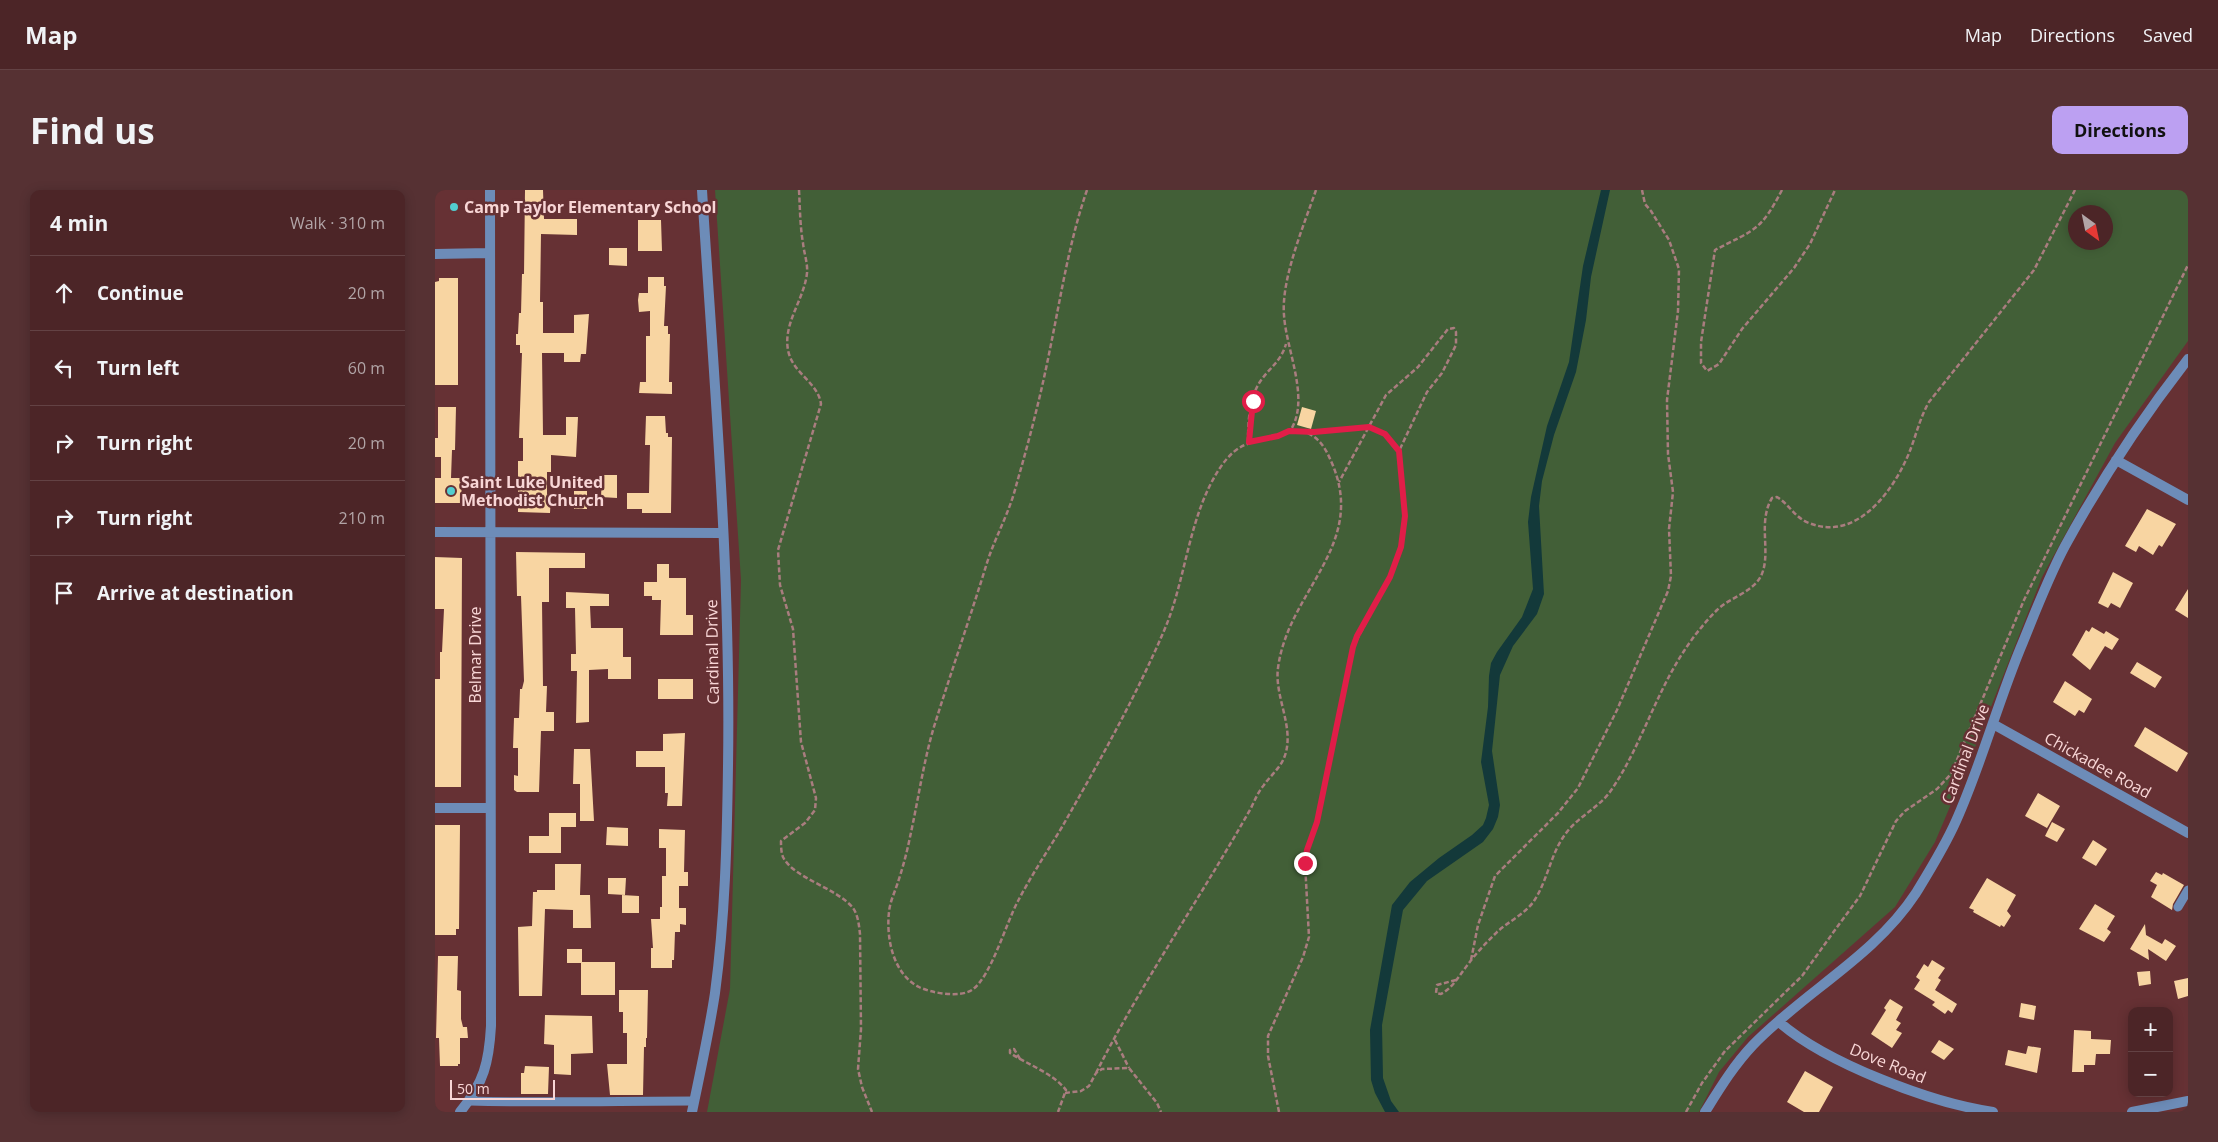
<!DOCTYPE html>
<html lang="en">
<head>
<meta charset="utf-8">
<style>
	:root { --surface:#4c2527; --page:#563133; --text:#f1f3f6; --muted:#b2a5a7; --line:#634244; --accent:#bca0f2 }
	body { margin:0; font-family:"Open Sans",sans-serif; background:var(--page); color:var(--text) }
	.controls { position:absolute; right:15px; bottom:15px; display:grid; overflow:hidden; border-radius:10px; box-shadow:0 2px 12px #0003 }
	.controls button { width:45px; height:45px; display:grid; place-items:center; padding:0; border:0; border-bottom:1px solid var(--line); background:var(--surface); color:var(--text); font:25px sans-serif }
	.compass { position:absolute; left:1633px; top:15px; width:45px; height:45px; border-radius:50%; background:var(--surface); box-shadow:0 2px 12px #0003; rotate:147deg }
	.scale { position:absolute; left:15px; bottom:12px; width:105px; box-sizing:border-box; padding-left:5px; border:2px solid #f8d6d6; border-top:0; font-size:14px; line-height:18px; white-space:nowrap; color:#f8d6d6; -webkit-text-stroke:4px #663134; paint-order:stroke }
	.stop { position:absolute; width:15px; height:15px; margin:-11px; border:4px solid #e11d48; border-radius:50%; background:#fff }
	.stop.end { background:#e11d48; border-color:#fff; box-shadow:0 1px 5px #0008 }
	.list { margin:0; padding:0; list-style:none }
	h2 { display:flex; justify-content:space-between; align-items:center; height:65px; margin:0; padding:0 20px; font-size:21px }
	h2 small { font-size:16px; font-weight:400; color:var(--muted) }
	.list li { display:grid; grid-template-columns:32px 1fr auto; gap:15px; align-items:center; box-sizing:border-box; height:75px; padding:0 20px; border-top:1px solid var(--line) }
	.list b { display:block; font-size:19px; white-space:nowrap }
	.list em { font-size:16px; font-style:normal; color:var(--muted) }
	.icon { flex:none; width:28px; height:28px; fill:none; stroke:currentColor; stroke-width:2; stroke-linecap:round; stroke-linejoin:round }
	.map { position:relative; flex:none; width:1753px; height:922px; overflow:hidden; border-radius:10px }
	header { display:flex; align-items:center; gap:30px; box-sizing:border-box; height:70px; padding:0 25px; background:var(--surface); border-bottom:1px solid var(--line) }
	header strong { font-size:24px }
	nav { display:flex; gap:28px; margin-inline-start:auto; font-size:18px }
	.intro { display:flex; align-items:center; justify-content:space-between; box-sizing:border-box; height:120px; padding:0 30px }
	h1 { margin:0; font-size:35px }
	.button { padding:12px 22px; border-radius:10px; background:var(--accent); color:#111; font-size:18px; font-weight:700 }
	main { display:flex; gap:30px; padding:0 30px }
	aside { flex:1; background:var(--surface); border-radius:10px; box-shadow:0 2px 12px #0003 }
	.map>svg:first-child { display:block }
	.green { fill:#425f37; fill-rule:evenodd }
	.water { fill:#13393a }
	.building { fill:#f8d5a2 }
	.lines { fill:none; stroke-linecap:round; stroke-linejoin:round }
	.path { stroke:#a97d7f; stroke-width:2.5; stroke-dasharray:5 2.5; stroke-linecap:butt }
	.lane { stroke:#6d8cb8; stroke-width:9 }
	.street { stroke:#6d8cb8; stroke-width:10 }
	.route { stroke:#e11d48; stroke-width:6 }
	.poi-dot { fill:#52cdcf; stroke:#663134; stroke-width:2 }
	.labels { text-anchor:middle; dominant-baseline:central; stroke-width:5; stroke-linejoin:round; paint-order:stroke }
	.poi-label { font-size:16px; font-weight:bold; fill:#f8d6d6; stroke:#663134; text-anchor:start }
	.street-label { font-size:16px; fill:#f8d6d6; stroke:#663134 }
</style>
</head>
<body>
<header>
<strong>Map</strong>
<nav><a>Map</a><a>Directions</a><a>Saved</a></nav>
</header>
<div class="intro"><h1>Find us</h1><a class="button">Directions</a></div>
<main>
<aside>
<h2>4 min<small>Walk · 310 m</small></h2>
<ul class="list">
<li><svg class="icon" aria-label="ahead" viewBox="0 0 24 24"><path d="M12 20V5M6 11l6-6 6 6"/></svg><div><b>Continue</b></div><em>20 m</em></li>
<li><svg class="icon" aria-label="left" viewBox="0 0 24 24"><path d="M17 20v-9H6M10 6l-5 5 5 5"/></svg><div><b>Turn left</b></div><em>60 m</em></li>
<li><svg class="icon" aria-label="right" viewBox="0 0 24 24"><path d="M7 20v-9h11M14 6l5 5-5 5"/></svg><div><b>Turn right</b></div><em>20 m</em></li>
<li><svg class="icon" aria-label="right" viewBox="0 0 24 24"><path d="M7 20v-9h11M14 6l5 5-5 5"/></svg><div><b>Turn right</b></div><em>210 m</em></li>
<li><svg class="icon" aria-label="arrive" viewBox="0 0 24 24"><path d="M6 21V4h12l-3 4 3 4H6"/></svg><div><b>Arrive at destination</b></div></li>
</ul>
</aside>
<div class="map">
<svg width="1753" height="922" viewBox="0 0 1753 922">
	<rect width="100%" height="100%" fill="#663134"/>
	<path class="green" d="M280,0H1753V151L1680,253L1607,387L1539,560L1500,652L1460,717L1313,847L1284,882L1264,922H272L295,799L306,390ZM1640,22H1670V52H1640Z"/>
	<path class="water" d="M1166,0H1175L1156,87L1151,130L1141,182L1119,245L1107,291L1104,316L1109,404L1102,424L1078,456L1065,485L1057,561L1065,615L1063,627L1058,639L1048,652L992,691L968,720L947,835L948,888L956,911L964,922H950L940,903L936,890L935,840L957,715L975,692L1004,668L1037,645L1048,635L1051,628L1054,615L1046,572L1053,517L1054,486L1056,473L1062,462L1087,427L1098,399L1093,332L1096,307L1112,236L1134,172L1148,76Z"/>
	<path class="building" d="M90,0H108L109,29H142V45L106,44L105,112H108V143H139V125L154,124L151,164H146L145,172H129V163H107L108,245H131V227H143L141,267L116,265V282H112V304L116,305L115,323L83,322V271H88V248H84L87,163H85V155H81V144H83L84,123H86L87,84H89Z
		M203,30H226L227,61H203Z
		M174,58H192V76L174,75Z
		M213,87H229V96H231L229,136H233V144H235L234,192H237V204L204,203L205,192H211V146H215V121L204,122L203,110L204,103H213Z
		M4,88H23V195H0V92L4,91Z
		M3,217H21L20,260H17L16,288H26L27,313H0V288H6V267H0V248H3Z
		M867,217L881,221L876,239L862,235Z
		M211,226H230L231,243H233V247H237L236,323H207V319H192V303H214L215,255H210Z
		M167,285H182V308L166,307Z
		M139,301H152V319H139Z
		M1712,319L1741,334L1727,357L1724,355L1718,365L1704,356L1701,362L1690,356Z
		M81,362L150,363V378H114V412H107L108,496H112L111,522H119V541H106L104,602H82L79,600V585L83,586V558H78L79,528H84L85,499H87L89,491L86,406H82Z
		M0,367L27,368L26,597H0V489H5V462H7L9,419H0Z
		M222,374H234V388H251V425H258V445H225L226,410H217V406H209V392H222Z
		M1678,382L1698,393L1685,418L1676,413L1673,418L1663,413Z
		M1753,399V428L1740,420Z
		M131,402L174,404V416H155L156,438H188V467H196V489H173V479L154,480V532L141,533L142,481H136V464H141L140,418H131Z
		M1657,437L1669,444L1671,441L1684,449L1677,460L1670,456L1655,480L1637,465L1651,440L1654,442Z
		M1702,472L1727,487L1720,498L1695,483Z
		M223,489H258V509H223Z
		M1630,491L1657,509L1649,523L1644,520L1640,526L1618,512Z
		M1710,537L1753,563L1742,582L1699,556Z
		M250,543L247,616H232L233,603H230V577H201V561H228V544Z
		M139,559H155L159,631H145V594H138Z
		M1603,603L1625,616L1612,638L1590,626Z
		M114,623H141V637H126V663H94V646H114Z
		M1617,632L1630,639L1622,652L1610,646Z
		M0,635H25L24,739H21V745H0Z
		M172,637L193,638V656L171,655Z
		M224,639L250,640L249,682H253V696H244V718H251V735L245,734V742H240L239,770H237V778H216V758H218L216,729H225V717H227V686H231V658H224Z
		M1658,650L1672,659L1661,676L1647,668Z
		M120,674H146L145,705H155L156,738H138V720L110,719L107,806H84L83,737L97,736L98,702H102V700H120Z
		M1721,682L1727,685L1728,683L1749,695L1738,714L1737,720L1716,707L1722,695L1715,691Z
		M173,688H191L190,705L173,704Z
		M1552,688L1581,705L1572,721L1576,726L1569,737L1566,735L1565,737L1538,722L1539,720L1534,718Z
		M187,705L204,706V723H187Z
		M1660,714L1680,726L1672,739L1676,742L1669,752L1644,739Z
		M1710,734L1711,745L1727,754L1730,749L1741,756L1731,771L1713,759L1714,770L1695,759Z
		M132,759H147V772H180V805H146V773H132Z
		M3,766H23L22,800L26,801V829L28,837H32L33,848H25V874H23V876H5L4,848H1Z
		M1497,770L1510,778L1503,788L1506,790L1500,800L1522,814L1517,823L1513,820L1510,824L1497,815L1500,812L1479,799L1485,790L1481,787L1489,774L1493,777Z
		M1715,781L1716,794L1704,796L1702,782Z
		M1753,788V806L1743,809L1739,791Z
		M184,800H213L212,848H211V857H209L208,905H175L172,874H192V843H188V822H184Z
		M1455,809L1468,817L1461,830L1466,833L1461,840L1467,843L1457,858L1436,844L1451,820L1449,818Z
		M1586,813L1601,816L1599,830L1584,827Z
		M110,825L157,826L158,863L136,864V885L119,884V855L109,854Z
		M1639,840L1656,841V849L1676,850L1675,864H1661L1660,875H1649V882H1637Z
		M1504,850L1519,859L1509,870L1496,862Z
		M1593,856L1606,858L1602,883L1570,875L1573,860L1591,864Z
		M90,876L114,877L113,904H86V883H89Z
		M1370,881L1398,897L1384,922H1369L1352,912Z"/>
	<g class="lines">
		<path class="path" d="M364,0C365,18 365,36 368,53C369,63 373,74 372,83C369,110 348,133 353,160C357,183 383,192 386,214L343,360L345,395L358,439L366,552L381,608L380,620L370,633L346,651C346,656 346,662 348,667C358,688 402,698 418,718C423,725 424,735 425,744L426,839L423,879L427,897L437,922
			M652,0C634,52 626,106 615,159C606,205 594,251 581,296C574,324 559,349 551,376C534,431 515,485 498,540C488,575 483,611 475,647C472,662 468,677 463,692C460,702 455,711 454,722C451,748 458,784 484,797C496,803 525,808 537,800C556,787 571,733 583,711C596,686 612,662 627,637C664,572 702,505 731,436C751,387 754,327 783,281C807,243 823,257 855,241
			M881,0C869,35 846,89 849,125C851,160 876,210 855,241L879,242L934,237L950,244L964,261
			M1347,0C1325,42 1320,39 1280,60L1266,152V173L1272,181L1284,174L1307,139L1359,78L1375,54L1400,0
			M813,252C813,234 814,211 823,195C832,179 845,174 851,154
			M1036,770L1043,735L1060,686L1123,623L1143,598L1182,520L1233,401L1236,386L1234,339L1238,302L1233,264L1232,210L1243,121L1244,79L1234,50L1216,21L1210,14L1207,0
			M1021,790L1002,795L1001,803L1006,804C1019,797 1025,784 1034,773C1042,762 1052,752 1062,742C1073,732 1091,723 1099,711C1112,691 1115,668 1127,649C1140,627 1164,619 1177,599C1206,556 1220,505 1249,461C1258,447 1270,432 1282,420C1294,408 1318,402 1326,386C1337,363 1322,333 1337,308L1342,307C1354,314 1360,328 1374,333C1418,351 1453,308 1470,272C1480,252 1483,231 1494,212L1599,80L1640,0
			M680,850L694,878
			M585,869L579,859L575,860V863C592,874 619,884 631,900L623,922
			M661,883C707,792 766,707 816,618C820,610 823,602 829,595C835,586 845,578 849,568C861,539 839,507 843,478C853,400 934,355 896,271C890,257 883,246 869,242
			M630,903L646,901L654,896L661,883L667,879L694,878L722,913L726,922
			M844,922L833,866V846L868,767L874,747L870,673L872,660L882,633L918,457L955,387L966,357L970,326L964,261L992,202L1007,183L1021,155V142L1019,138L1013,139L983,177L951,205L904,292
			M1251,922L1267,893L1290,861L1367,786L1405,733L1425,706L1461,631L1470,621L1502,599L1516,584L1589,410L1753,75"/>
		<path class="lane" d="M1743,717L1753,700
			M35,911C110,913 184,911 259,911"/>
		<path class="street" d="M0,64L54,63
			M1681,270L1753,310
			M0,342L288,343
			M1558,534L1753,643
			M0,618H55
			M1344,832C1391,873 1496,913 1558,922
			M25,922C49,893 54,872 56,836L55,0
			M257,922C265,883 274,843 280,803C290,728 292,652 293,576C296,384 279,192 267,0
			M1270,922C1285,898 1299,875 1318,855C1370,801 1439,767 1481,703C1495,680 1510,656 1521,631C1547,573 1563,511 1588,452C1601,420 1614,386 1630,356C1666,290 1707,228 1753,169
			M1697,922L1753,911"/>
	</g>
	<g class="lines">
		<path class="route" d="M818,211L814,252L843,246L854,241L879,242L934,237L950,244L964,261L970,326L966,357L955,387L922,446L918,457L882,632L872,660L870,673"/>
	</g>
	<g class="poi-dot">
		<circle cx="19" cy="17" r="5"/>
		<circle cx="16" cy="301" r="5"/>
	</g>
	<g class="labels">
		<g class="poi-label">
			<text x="29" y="17">Camp Taylor Elementary School</text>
			<text x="26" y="292">Saint Luke United<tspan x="26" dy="18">Methodist Church</tspan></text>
		</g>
		<g class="street-label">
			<text transform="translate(277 462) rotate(-91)">Cardinal Drive</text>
			<text transform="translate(40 465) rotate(-90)">Belmar Drive</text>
			<text transform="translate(1530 564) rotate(-69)">Cardinal Drive</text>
			<text transform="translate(1663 575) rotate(29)">Chickadee Road</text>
			<text transform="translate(1453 873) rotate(22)">Dove Road</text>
		</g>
	</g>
</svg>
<div class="controls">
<button>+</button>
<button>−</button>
</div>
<svg class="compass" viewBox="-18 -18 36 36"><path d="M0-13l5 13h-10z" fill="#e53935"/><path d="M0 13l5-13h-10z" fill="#b2a5a7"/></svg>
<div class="scale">50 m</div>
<div class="stop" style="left:818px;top:211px"></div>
<div class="stop end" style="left:870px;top:673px"></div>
</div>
</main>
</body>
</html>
